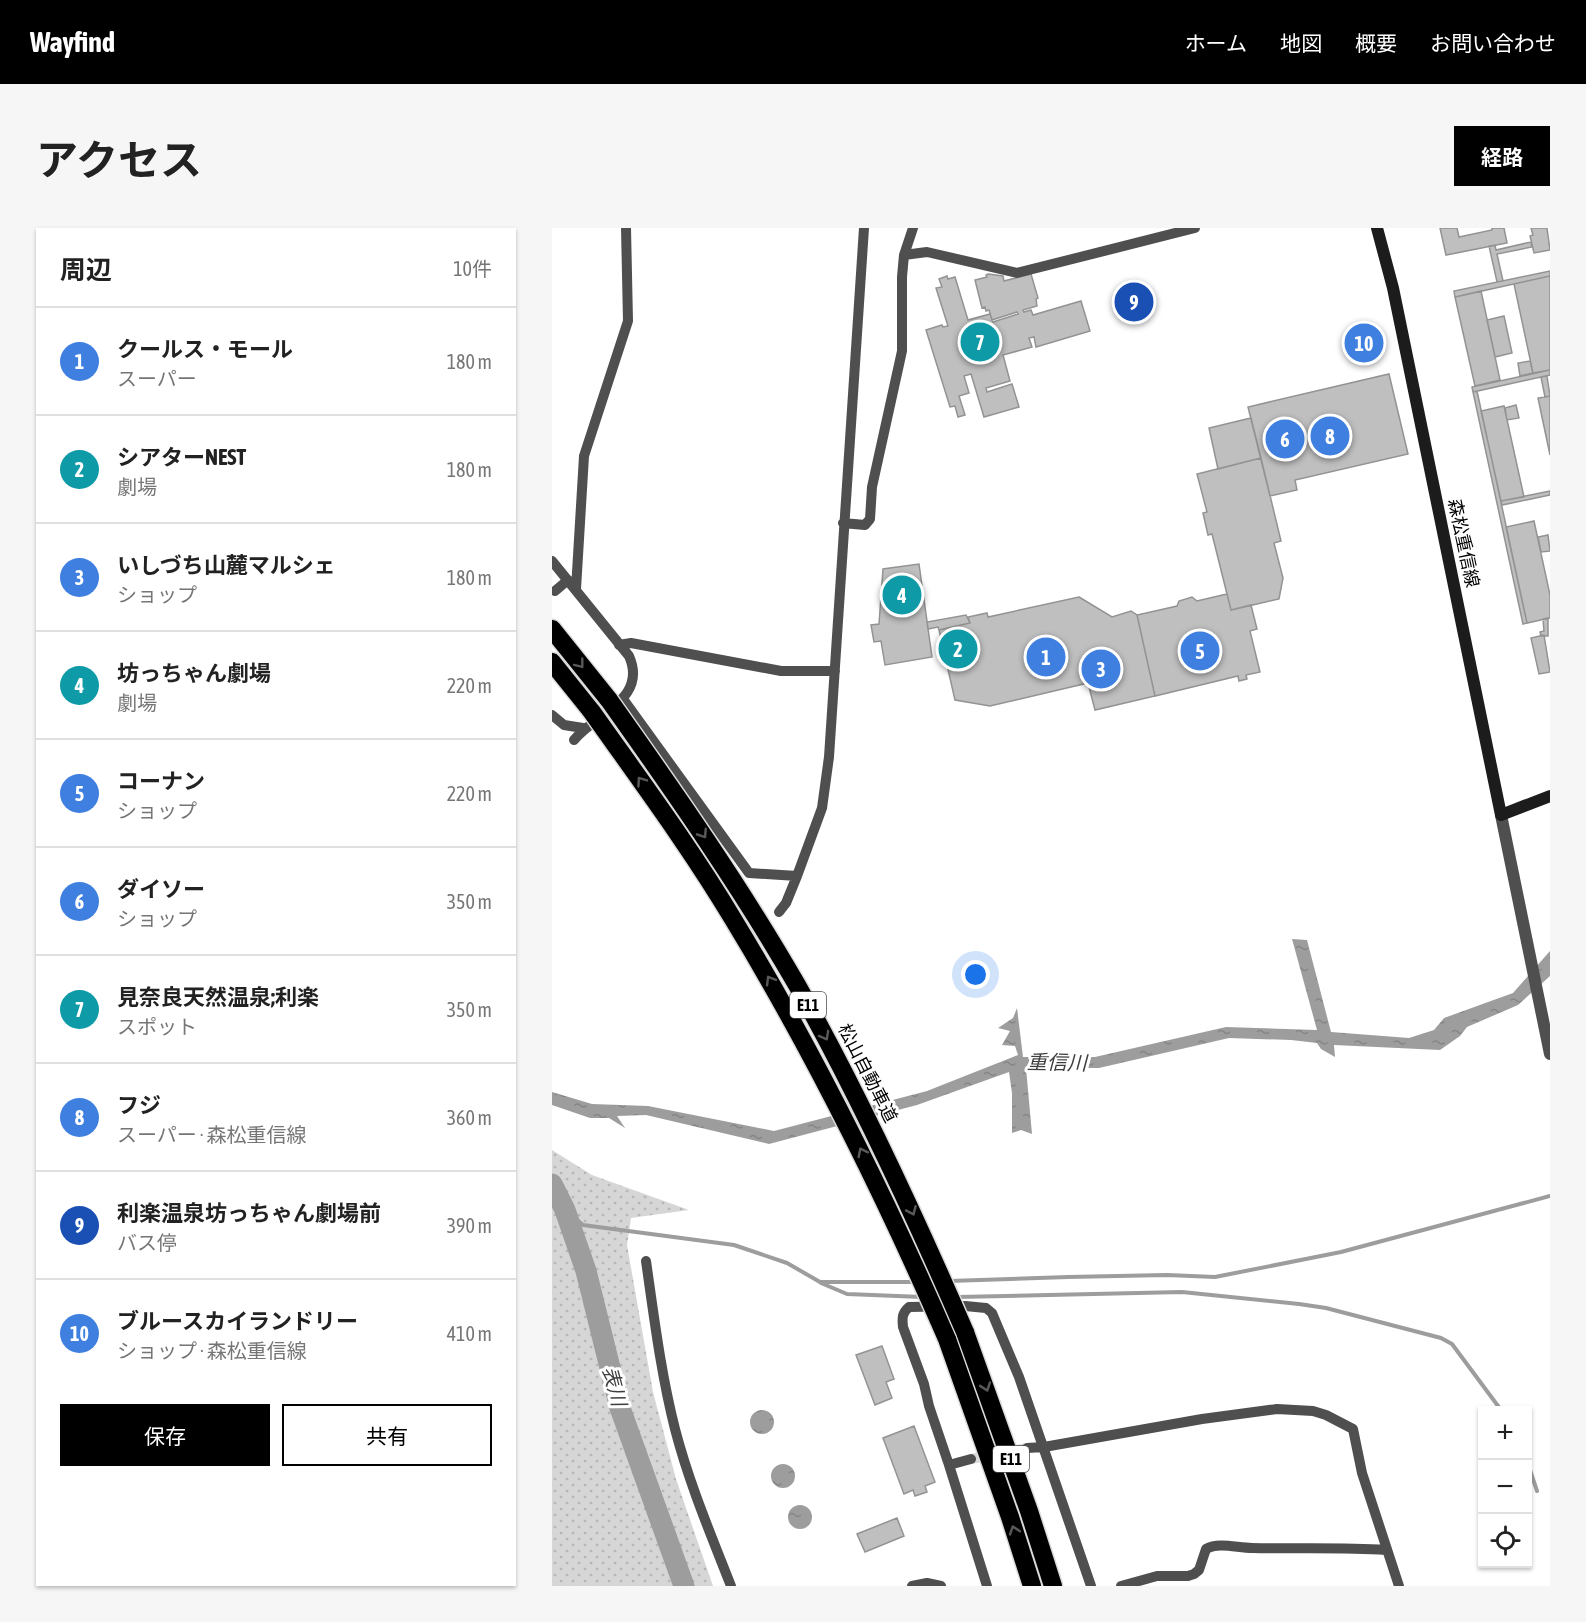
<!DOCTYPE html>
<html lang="ja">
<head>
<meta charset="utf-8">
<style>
	:root { --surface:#fff; --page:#f6f6f6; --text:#222; --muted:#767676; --line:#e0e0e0; --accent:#000 }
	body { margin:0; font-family:"Asap Condensed","Noto Sans JP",sans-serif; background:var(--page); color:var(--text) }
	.controls { position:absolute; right:18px; bottom:18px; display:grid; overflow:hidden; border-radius:0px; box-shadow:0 2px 4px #0004 }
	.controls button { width:54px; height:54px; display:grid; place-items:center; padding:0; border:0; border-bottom:2px solid var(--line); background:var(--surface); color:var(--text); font:30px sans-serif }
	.you { position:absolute; left:424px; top:747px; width:21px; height:21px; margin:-15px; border:4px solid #fff; border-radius:50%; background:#1a73e8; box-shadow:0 0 0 9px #1a73e833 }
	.badge { display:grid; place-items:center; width:39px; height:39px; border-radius:50%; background:var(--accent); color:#fff; font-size:20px; font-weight:700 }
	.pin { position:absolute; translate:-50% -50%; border:3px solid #fff; box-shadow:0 2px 6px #0006 }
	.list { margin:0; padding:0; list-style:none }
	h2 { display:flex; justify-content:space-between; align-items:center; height:78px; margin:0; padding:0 24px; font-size:26px }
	h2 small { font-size:20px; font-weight:400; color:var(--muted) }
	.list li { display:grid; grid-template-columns:39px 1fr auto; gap:18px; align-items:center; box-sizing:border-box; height:108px; padding:0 24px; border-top:2px solid var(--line) }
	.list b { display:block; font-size:22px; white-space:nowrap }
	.list p { margin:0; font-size:20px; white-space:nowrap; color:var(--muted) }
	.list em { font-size:20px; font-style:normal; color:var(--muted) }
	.actions { display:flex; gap:12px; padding:18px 24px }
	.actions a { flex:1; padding:14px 0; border:2px solid var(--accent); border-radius:0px; text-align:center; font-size:21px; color:var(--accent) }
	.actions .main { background:var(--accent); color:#fff }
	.icon { flex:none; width:33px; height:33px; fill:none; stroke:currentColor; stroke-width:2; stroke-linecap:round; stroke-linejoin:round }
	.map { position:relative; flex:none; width:998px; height:1358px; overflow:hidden; border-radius:0px }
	header { display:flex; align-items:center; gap:36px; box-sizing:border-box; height:84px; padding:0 30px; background:var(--accent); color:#fff }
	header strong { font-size:28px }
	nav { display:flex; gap:33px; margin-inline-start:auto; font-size:21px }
	.intro { display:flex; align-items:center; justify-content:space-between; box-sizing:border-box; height:144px; padding:0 36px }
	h1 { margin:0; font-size:42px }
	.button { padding:15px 27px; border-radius:0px; background:var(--accent); color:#fff; font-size:21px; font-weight:700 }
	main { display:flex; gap:36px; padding:0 36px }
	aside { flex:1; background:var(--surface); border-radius:0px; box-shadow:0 2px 4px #0004 }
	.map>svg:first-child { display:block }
	.grass { fill:url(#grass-dots) }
	.water { fill:url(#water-ripples) }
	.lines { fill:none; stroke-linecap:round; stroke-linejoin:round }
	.stream { stroke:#9d9d9d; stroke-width:4 }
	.river { stroke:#9d9d9d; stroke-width:21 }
	.building { fill:#bfbfbf; stroke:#939393; stroke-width:1.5 }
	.minor-tunnel { stroke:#d9d9d9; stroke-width:10; stroke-dasharray:10 5; stroke-linecap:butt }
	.motorway-casing { stroke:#dbdbdb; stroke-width:21 }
	.minor { stroke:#4f4f4f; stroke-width:10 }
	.tertiary { stroke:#4f4f4f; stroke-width:12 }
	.secondary { stroke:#1c1c1c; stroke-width:12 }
	.motorway { stroke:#000; stroke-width:18 }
	.motorway-bridge-casing { stroke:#dbdbdb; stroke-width:21; stroke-linecap:butt }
	.motorway-bridge { stroke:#000; stroke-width:18 }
	.oneway { stroke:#595959 }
	.labels { text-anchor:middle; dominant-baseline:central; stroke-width:6; stroke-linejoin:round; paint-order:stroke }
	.shield { fill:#fff; stroke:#4c4c4c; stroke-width:1.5 }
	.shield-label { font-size:16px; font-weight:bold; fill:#000 }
	.street-label { font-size:18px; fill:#000; stroke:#fff }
	.water-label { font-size:20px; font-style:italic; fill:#3e3e3e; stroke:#fff }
</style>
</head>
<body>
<header>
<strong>Wayfind</strong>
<nav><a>ホーム</a><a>地図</a><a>概要</a><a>お問い合わせ</a></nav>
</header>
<div class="intro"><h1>アクセス</h1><a class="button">経路</a></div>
<main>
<aside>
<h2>周辺<small>10件</small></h2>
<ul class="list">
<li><span class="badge" style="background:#3f7fe0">1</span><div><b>クールス・モール</b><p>スーパー</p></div><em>180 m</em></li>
<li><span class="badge" style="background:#0f9aa8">2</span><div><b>シアターNEST</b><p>劇場</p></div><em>180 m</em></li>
<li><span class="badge" style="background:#3f7fe0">3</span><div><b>いしづち山麓マルシェ</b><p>ショップ</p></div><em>180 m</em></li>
<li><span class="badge" style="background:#0f9aa8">4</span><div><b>坊っちゃん劇場</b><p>劇場</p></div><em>220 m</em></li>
<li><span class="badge" style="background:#3f7fe0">5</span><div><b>コーナン</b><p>ショップ</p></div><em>220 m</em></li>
<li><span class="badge" style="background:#3f7fe0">6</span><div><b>ダイソー</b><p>ショップ</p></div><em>350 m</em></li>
<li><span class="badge" style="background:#0f9aa8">7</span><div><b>見奈良天然温泉;利楽</b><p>スポット</p></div><em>350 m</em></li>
<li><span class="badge" style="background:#3f7fe0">8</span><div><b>フジ</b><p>スーパー · 森松重信線</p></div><em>360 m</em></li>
<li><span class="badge" style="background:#1a4fb4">9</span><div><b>利楽温泉坊っちゃん劇場前</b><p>バス停</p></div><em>390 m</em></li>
<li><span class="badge" style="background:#3f7fe0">10</span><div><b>ブルースカイランドリー</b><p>ショップ · 森松重信線</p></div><em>410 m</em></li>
</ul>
<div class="actions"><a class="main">保存</a><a>共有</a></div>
</aside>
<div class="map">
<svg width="998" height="1358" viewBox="0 0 998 1358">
	<defs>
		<pattern id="grass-dots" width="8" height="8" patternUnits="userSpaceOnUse" patternTransform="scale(1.5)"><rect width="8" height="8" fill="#d6d6d6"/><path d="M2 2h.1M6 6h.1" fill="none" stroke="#b6b6b6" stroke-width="1.8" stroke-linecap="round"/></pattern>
		<pattern id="water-ripples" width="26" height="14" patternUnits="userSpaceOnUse" patternTransform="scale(1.5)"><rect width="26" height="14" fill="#9d9d9d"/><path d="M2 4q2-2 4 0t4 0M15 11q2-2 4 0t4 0" fill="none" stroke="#858585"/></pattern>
	</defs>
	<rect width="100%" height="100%" fill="#fff"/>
	<path class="grass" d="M0,922L40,947L137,982L79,990L75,1017L101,1164L124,1251L161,1358H0Z"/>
	<path class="water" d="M740,711L755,712L779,804L857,810L882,802L892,790L961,765L998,723V748L966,777L915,799L908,808L888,822L782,817L783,829L769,821L765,815L739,812L677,810L547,840H474L480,906L469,902L460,905V865L457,844L365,877L217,916L94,887L65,888L73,900L57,890H38L0,877V864L40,876L96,878L222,903L375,863L466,827L463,818L450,817L458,803L446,800L461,790L465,780L471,829H543L674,799L765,802Z
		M198 1194a12 12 0 1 1 24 0a12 12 0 1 1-24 0Z
		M219 1248a12 12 0 1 1 24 0a12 12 0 1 1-24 0Z
		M236 1289a12 12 0 1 1 24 0a12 12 0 1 1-24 0Z"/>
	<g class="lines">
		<path class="stream" d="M13,982L31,997L182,1017L235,1035L268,1054H362
			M397,1053L516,1049L615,1047L663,1049L789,1024L998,968
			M269,1055L295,1066L370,1069
			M405,1069L630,1064L747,1076L774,1080L889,1110L900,1116L949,1182
			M975,1233L985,1263"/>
		<path class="river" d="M0,956L13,982L34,1043L68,1180L132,1358"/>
	</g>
	<path class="building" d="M888,0H905L907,9L940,2V0H952L955,15L894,27Z
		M979,0H995L998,22L982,25L978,8L981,7Z
		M979,14L980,19L945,26L951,53L945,54L937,18L943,17L944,22Z
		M998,43V48L903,69L902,63Z
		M436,46L451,48L452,53L479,46L486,70L484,71L485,78L471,82L472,84L479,82L481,87L529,73L538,103L484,119L482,109L477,110L480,119L451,127L458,153L434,160L435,164L460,156L467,179L432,189L419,146L412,148L417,165L407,168L413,187L406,189L403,178L398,179L374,102L390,97L391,99L396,98L384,60L390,59L387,51L395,48L396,51L403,49L416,92L438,86L441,94L466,86L465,84L440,92L437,82L434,83L433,79L430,80L423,52L435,49L434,47Z
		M998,48V142L981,145L962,56Z
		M929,63L948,152L923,158L903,69Z
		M952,88L960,125L943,129L935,92Z
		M978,133L981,145L968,148L966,135Z
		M998,142V147L921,164L920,159Z
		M837,146L856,226L743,252L745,262L718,268L696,179Z
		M995,148L998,168L993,169L989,149Z
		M925,163L975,395L971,396L921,164Z
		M998,168V227L986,170Z
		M964,177L967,190L955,192L953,180Z
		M952,178L972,269L949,273L929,183Z
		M699,190L709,230L666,241L657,200Z
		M709,230L729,313L722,315L731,350L727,371L679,382L660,306L656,307L651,285L655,284L645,246Z
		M998,263V267L950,277L949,273Z
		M982,293L998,367V390L975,395L954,299Z
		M996,307L998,323L989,324L986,309Z
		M367,336L380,429L333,437L329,413L322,414L319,397L327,396L331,341Z
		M675,366L679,382L699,377L705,401L698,403L708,444L694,447L695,451L687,453L686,448L603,468L585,387L625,378L627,373L640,369L645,373Z
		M527,369L560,389L579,383L585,387L603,468L543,482L536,455L438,478L403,472L387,402L418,395L416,389L435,385L436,389Z
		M414,387L418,395L387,402L386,399L376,401L375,394Z
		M996,390V408H989L988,404L992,403L991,391Z
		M992,407L998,444L987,446L979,410Z
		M330,1118L342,1151L334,1154L340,1170L323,1177L304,1127Z
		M362,1198L383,1254L373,1258L375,1264L363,1268L361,1262L352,1266L331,1210Z
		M345,1290L352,1308L313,1324L305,1306Z"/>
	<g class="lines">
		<path class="minor-tunnel" d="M419,1231L475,1220"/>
		<g class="motorway-casing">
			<path id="motorway" d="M0,401L57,472
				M0,434L40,484
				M413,1104L477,1283L501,1358
				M395,1111L458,1289L480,1358"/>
		</g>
		<path class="minor" d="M352,27L375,24L465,45L643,0
			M291,295L313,297L318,291L320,259L350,123V49L352,27L361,0
			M0,333L77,428C96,471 44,485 22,512
			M24,361L32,228L76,93L74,0
			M3,363L16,352
			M67,417L79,415L229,443H283
			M71,471L197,645L245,648
			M0,487L12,497L31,500
			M227,684L234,675L245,648L270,580L277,529L312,0
			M94,1033C102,1089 109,1146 123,1201C137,1255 159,1307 179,1358
			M475,1220L492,1219L650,1191L725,1181L761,1183L774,1187L801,1201L810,1245L847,1358
			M397,1237L419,1231
			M360,1358L375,1355L389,1358
			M435,1358L397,1237L377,1178L372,1156L351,1099C350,1090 350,1085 357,1079L413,1078L434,1080L440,1085L467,1149L539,1358
			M569,1358L605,1348H636L642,1346L647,1342L654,1321C667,1314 685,1320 700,1320C745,1321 789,1319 834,1322"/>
		<path class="tertiary" d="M949,587L998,826"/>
		<path class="secondary" d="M825,0L841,60L949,587L998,568"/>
		<use href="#motorway" class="motorway"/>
		<g class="motorway-bridge-casing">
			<path id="motorway-bridge" d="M57,472C123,565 188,658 245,757C308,869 362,986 413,1104
				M40,484C88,552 138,619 181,691C263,826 332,966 395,1111"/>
		</g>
		<use href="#motorway-bridge" class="motorway-bridge"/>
	</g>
	<defs><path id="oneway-chevron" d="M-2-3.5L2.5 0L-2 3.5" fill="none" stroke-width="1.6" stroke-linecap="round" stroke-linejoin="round" transform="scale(1.5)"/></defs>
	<g class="oneway">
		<use href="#oneway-chevron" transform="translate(28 436) rotate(52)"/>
		<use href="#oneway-chevron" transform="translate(89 553) rotate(-125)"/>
		<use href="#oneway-chevron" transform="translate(151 606) rotate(57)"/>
		<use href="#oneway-chevron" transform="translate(218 752) rotate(-121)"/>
		<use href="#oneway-chevron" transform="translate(273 808) rotate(61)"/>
		<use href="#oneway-chevron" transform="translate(310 924) rotate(-117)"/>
		<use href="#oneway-chevron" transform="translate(360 983) rotate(66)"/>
		<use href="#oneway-chevron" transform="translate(434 1159) rotate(71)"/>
		<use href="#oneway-chevron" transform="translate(462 1302) rotate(-108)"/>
	</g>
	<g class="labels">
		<g class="shield">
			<rect x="238" y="764" width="36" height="26" rx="4.5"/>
			<rect x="441" y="1218" width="36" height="26" rx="4.5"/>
		</g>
		<g class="shield-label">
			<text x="256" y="777">E11</text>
			<text x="459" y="1231">E11</text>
		</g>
		<g class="street-label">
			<text transform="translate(912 315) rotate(78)">森松重信線</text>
			<text transform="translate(316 845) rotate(63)">松山自動車道</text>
		</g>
		<g class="water-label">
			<text transform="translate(505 834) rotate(1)">重信川</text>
			<text transform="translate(63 1158) rotate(75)">表川</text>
		</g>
	</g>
</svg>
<div class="controls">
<button>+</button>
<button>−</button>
<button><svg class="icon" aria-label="locate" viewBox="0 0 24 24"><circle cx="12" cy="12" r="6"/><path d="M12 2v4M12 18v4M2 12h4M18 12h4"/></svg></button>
</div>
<div class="you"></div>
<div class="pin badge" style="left:494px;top:429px;background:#3f7fe0">1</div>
<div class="pin badge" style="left:406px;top:421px;background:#0f9aa8">2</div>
<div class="pin badge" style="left:549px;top:441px;background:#3f7fe0">3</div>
<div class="pin badge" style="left:350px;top:367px;background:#0f9aa8">4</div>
<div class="pin badge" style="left:648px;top:423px;background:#3f7fe0">5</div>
<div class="pin badge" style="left:733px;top:211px;background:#3f7fe0">6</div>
<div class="pin badge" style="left:428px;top:114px;background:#0f9aa8">7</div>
<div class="pin badge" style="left:778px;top:208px;background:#3f7fe0">8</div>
<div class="pin badge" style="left:582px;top:74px;background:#1a4fb4">9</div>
<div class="pin badge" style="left:812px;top:115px;background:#3f7fe0">10</div>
</div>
</main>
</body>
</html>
